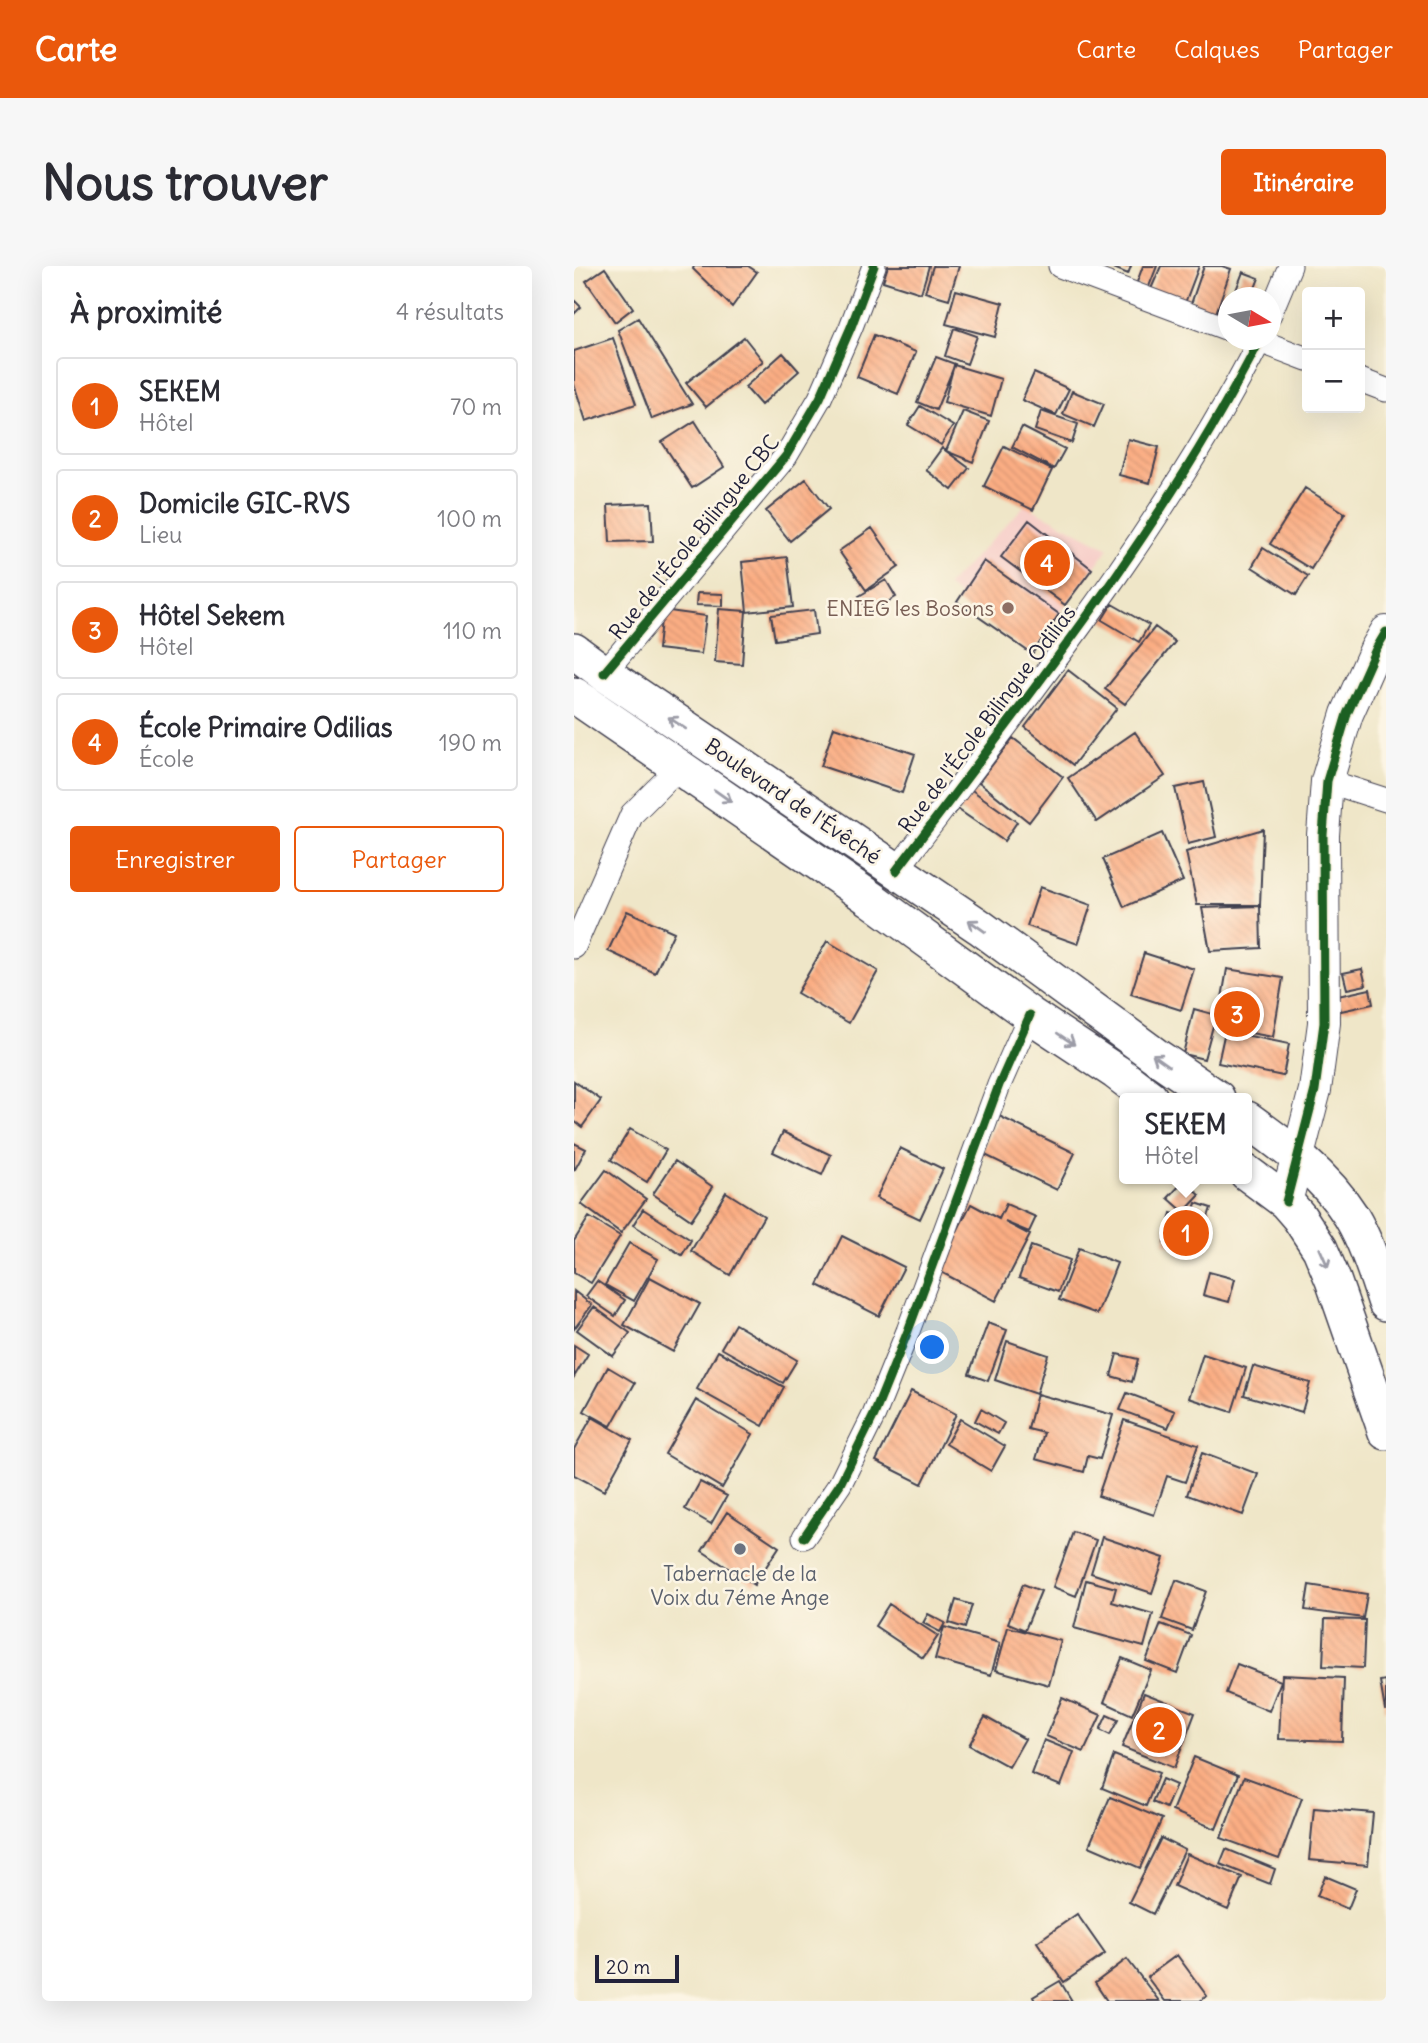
<!DOCTYPE html>
<html lang="fr">
<head>
<meta charset="utf-8">
<style>
	:root { --surface:#fff; --page:#f7f7f7; --text:#2b2b33; --muted:#7c7c81; --line:#e1e1e2; --accent:#ea580c }
	body { margin:0; font-family:Delius,sans-serif; background:var(--page); color:var(--text) }
	.controls { position:absolute; right:21px; top:21px; display:grid; overflow:hidden; border-radius:7px; box-shadow:0 7px 28px #0002 }
	.controls button { width:63px; height:63px; display:grid; place-items:center; padding:0; border:0; border-bottom:2px solid var(--line); background:var(--surface); color:var(--text); font:35px sans-serif }
	.compass { position:absolute; left:644px; top:21px; width:63px; height:63px; border-radius:50%; background:var(--surface); box-shadow:0 7px 28px #0002; rotate:100deg }
	.scale { position:absolute; left:21px; bottom:18px; width:84px; box-sizing:border-box; padding-left:7px; border:4px solid #22223b; border-top:0; font-size:19px; line-height:24px; white-space:nowrap; color:#22223b; -webkit-text-stroke:5px #fcf5e5; paint-order:stroke }
	.you { position:absolute; left:359px; top:1082px; width:24px; height:24px; margin:-18px; border:5px solid #fff; border-radius:50%; background:#1a73e8; box-shadow:0 0 0 10px #1a73e833 }
	.badge { display:grid; place-items:center; width:46px; height:46px; border-radius:50%; background:var(--accent); color:#fff; font-size:23px; font-weight:700 }
	.pin { position:absolute; translate:-50% -50%; border:4px solid #fff; box-shadow:0 2px 7px #0006 }
	.popup { position:absolute; left:545px; top:827px; width:133px; height:91px; box-sizing:border-box; display:grid; place-content:center; border-radius:7px; background:var(--surface); filter:drop-shadow(0 2px 5px #0005); font-size:23px; white-space:nowrap; color:var(--muted) }
	.popup b { font-size:26px; color:var(--text) }
	.popup::after { content:''; position:absolute; left:50%; top:100%; margin-left:-14px; border:14px solid transparent; border-top-color:var(--surface) }
	.list { margin:0; padding:0; list-style:none }
	h2 { display:flex; justify-content:space-between; align-items:center; height:91px; margin:0; padding:0 28px; font-size:30px }
	h2 small { font-size:23px; font-weight:400; color:var(--muted) }
	.list li { display:grid; grid-template-columns:46px 1fr auto; gap:21px; align-items:center; box-sizing:border-box; height:98px; margin:0 14px 14px; padding:0 14px; border:2px solid var(--line); border-radius:7px }
	.list b { display:block; font-size:26px; white-space:nowrap }
	.list p { margin:0; font-size:23px; white-space:nowrap; color:var(--muted) }
	.list em { font-size:23px; font-style:normal; color:var(--muted) }
	.actions { display:flex; gap:14px; padding:21px 28px }
	.actions a { flex:1; padding:16px 0; border:2px solid var(--accent); border-radius:7px; text-align:center; font-size:24px; color:var(--accent) }
	.actions .main { background:var(--accent); color:#fff }
	.map { position:relative; flex:none; width:812px; height:1735px; overflow:hidden; border-radius:7px }
	header { display:flex; align-items:center; gap:42px; box-sizing:border-box; height:98px; padding:0 35px; background:var(--accent); color:#fff }
	header strong { font-size:33px }
	nav { display:flex; gap:38px; margin-inline-start:auto; font-size:24px }
	.intro { display:flex; align-items:center; justify-content:space-between; box-sizing:border-box; height:168px; padding:0 42px }
	h1 { margin:0; font-size:49px }
	.button { padding:18px 32px; border-radius:7px; background:var(--accent); color:#fff; font-size:24px; font-weight:700 }
	main { display:flex; gap:42px; padding:0 42px }
	aside { flex:1; background:var(--surface); border-radius:7px; box-shadow:0 7px 28px #0002 }
	.map>svg:first-child { display:block }
	.built { fill:#f7d0ca }
	.building { fill:url(#building-back-hatch) }
	.lines { fill:none; stroke-linecap:round; stroke-linejoin:round }
	.street-casing { stroke:#413f50; stroke-width:25 }
	.secondary-casing { stroke:#413f50; stroke-width:34 }
	.primary-casing { stroke:#413f50; stroke-width:38 }
	.street { stroke:#fff; stroke-width:23 }
	.secondary { stroke:#fff; stroke-width:32 }
	.primary { stroke:#fff; stroke-width:35 }
	.cycleway-casing { stroke:#fcf5e5; stroke-width:13 }
	.cycleway { stroke:#1b5e20; stroke-width:9 }
	.oneway { stroke:#9c9ca7 }
	.education-dot { fill:#8d6e63; stroke:#fcf5e5; stroke-width:2.5 }
	.worship-dot { fill:#6b7280; stroke:#fcf5e5; stroke-width:2.5 }
	.labels { text-anchor:middle; dominant-baseline:central; stroke-width:5; stroke-linejoin:round; paint-order:stroke }
	.street-label { font-size:21px; fill:#22223b; stroke:#fcf5e5 }
	.education-label { font-size:21px; fill:#785e54; stroke:#fcf5e5; text-anchor:end }
	.worship-label { font-size:21px; fill:#5b616d; stroke:#fcf5e5 }
</style>
</head>
<body>
<header>
<strong>Carte</strong>
<nav><a>Carte</a><a>Calques</a><a>Partager</a></nav>
</header>
<div class="intro"><h1>Nous trouver</h1><a class="button">Itinéraire</a></div>
<main>
<aside>
<h2>À proximité<small>4 résultats</small></h2>
<ul class="list">
<li><span class="badge">1</span><div><b>SEKEM</b><p>Hôtel</p></div><em>70 m</em></li>
<li><span class="badge">2</span><div><b>Domicile GIC-RVS</b><p>Lieu</p></div><em>100 m</em></li>
<li><span class="badge">3</span><div><b>Hôtel Sekem</b><p>Hôtel</p></div><em>110 m</em></li>
<li><span class="badge">4</span><div><b>École Primaire Odilias</b><p>École</p></div><em>190 m</em></li>
</ul>
<div class="actions"><a class="main">Enregistrer</a><a>Partager</a></div>
</aside>
<div class="map">
<svg width="812" height="1735" viewBox="0 0 812 1735">
	<defs>
		<pattern id="building-back-hatch" width="6" height="6" patternUnits="userSpaceOnUse" patternTransform="scale(1.75)"><rect width="6" height="6" fill="#fbad83"/><path d="M-1 5l2 2M0 0l6 6M5-1l2 2" fill="none" stroke="#d79572"/></pattern>
	</defs>
	<rect width="100%" height="100%" fill="#fcf5e5"/>
	<filter id="ink" filterUnits="userSpaceOnUse"><feTurbulence type="fractalNoise" baseFrequency=".0143" numOctaves="2"/><feDisplacementMap in="SourceGraphic" scale="14" xChannelSelector="R" yChannelSelector="G"/><feConvolveMatrix kernelMatrix="1 2 1 2 8 2 1 2 1" color-interpolation-filters="sRGB"/></filter>
	<filter id="wash" filterUnits="userSpaceOnUse"><feTurbulence type="fractalNoise" baseFrequency=".00686" numOctaves="4" result="noise"/><feDisplacementMap in="SourceGraphic" scale="28" xChannelSelector="R" yChannelSelector="G"/><feGaussianBlur stdDeviation="1.57" result="paint"/><feColorMatrix in="noise" values="0 0 0 0 0 0 0 0 0 0 0 0 0 0 0 0 0 1.4 0 .05"/><feComposite in="paint" operator="in"/></filter>
	<g filter="url(#wash)">
		<rect width="100%" height="100%" fill="#efe6c8"/>
		<path class="built" d="M451,239L535,282L456,385L373,320Z"/>
		<g id="blocks">
			<path class="building" d="M120,0H174L183,6L158,41L119,3Z
				M314,0H355L347,27L309,15Z
				M359,0H385L375,33L351,26Z
				M535,0H557L554,8Z
				M569,0H583L574,23L562,19Z
				M587,0H625L611,37L577,23Z
				M630,0H648L657,3L640,53L615,44Z
				M31,2L59,42L41,56L12,15Z
				M669,6L685,12L677,32H659Z
				M382,24L429,37L421,71L372,58Z
				M0,34L7,41L0,48Z
				M64,52L118,138L78,153L44,64Z
				M380,62L403,70L393,98L371,90Z
				M300,69L342,86L324,128L283,111Z
				M170,71L189,95L132,141L112,117Z
				M39,72L62,138L12,155L0,118V85Z
				M209,87L225,105L187,139L171,121Z
				M362,91L381,98L362,144L343,136Z
				M380,99L427,113L417,150L370,136Z
				M460,107L495,123L482,149L448,134Z
				M498,125L530,138L520,161L489,148Z
				M346,140L379,160L367,179L334,159Z
				M389,145L415,155L399,196L372,185Z
				M467,145L504,158L498,177L461,164Z
				M121,155L150,201L118,222L88,176Z
				M448,161L491,183L480,203L438,181Z
				M554,173L585,181L576,217L545,209Z
				M430,180L478,204L459,244L410,220Z
				M368,182L395,202L378,224L352,204Z
				M232,213L255,243L216,275L192,245Z
				M731,222L771,247L737,303L696,278Z
				M77,237L79,275L36,276L34,239Z
				M455,254L518,303L491,339L427,291Z
				M298,262L325,301L292,324L265,285Z
				M689,282L734,310L722,329L678,301Z
				M213,291L219,341L173,346L168,296Z
				M410,295L485,348L458,388L383,336Z
				M312,314L322,331L295,347L285,330Z
				M123,327L149,328V340L122,339Z
				M538,338L575,359L565,376L528,354Z
				M145,343L172,345L168,398L141,396Z
				M88,344L132,350L127,388L84,383Z
				M240,344L243,368L201,374L197,349Z
				M581,361L601,376L551,438L531,423Z
				M494,404L543,442L499,499L451,461Z
				M260,461L341,488L328,527L247,500Z
				M561,466L591,510L523,556L494,512Z
				M439,472L489,511L455,556L405,516Z
				M630,516L642,571L614,578L601,522Z
				M392,520L443,556L430,575L379,540Z
				M689,563L686,639H623L612,586Z
				M588,567L609,615L550,641L529,593Z
				M466,621L517,639L504,678L453,660Z
				M686,640L687,682L636,685L628,642Z
				M53,645L100,666L81,707L34,685Z
				M253,675L304,705L275,757L223,727Z
				M570,687L620,703L607,744L557,728Z
				M653,703L709,712L699,771L643,761Z
				M788,703L792,719L773,723L769,707Z
				M796,723L799,738L767,745L764,730Z
				M620,743L642,749L630,793L609,788Z
				M651,765L715,778L709,810L644,797Z
				M0,815L27,834L8,861L0,855Z
				M425,850L501,887L483,924L407,887Z
				M56,863L92,884L73,916L37,894Z
				M209,866L257,889L248,909L199,886Z
				M0,877L12,883L0,905Z
				M326,882L369,903L346,953L302,932Z
				M101,895L139,921L117,954L79,928Z
				M32,904L72,933L47,967L7,938Z
				M610,915L626,929L610,946L594,932Z
				M152,926L190,950L156,1009L117,985Z
				M622,937L637,942L633,954L618,949Z
				M397,938L425,953L432,938L462,951L455,966L431,956L456,969L422,1035L363,1004Z
				M69,943L117,974L108,989L59,959Z
				M597,947L635,957L627,987L590,977Z
				M15,951L46,970L17,1017L0,1007V975Z
				M268,970L330,1001L305,1050L244,1019Z
				M55,977L84,993L60,1035L31,1019Z
				M457,980L496,994L484,1026L445,1012Z
				M505,982L543,997L523,1048L485,1034Z
				M635,1006L661,1013L655,1036L629,1029Z
				M76,1011L126,1038L99,1086L50,1059Z
				M23,1015L51,1034L41,1050L12,1030Z
				M0,1025L18,1039L0,1063Z
				M20,1041L56,1067L39,1090L3,1064Z
				M414,1057L433,1064L414,1115L395,1108Z
				M161,1058L223,1094L209,1117L147,1082Z
				M433,1075L474,1089L462,1128L421,1114Z
				M0,1079L14,1088L0,1111Z
				M144,1085L210,1121L189,1160L123,1123Z
				M543,1088L564,1093L558,1116L537,1110Z
				M629,1088L672,1102L658,1146L615,1132Z
				M679,1100L736,1117L728,1146L670,1129Z
				M34,1101L61,1117L37,1160L10,1145Z
				M337,1125L382,1148L348,1218L302,1195Z
				M553,1127L601,1145L594,1162L546,1144Z
				M463,1128L539,1149L526,1193L514,1190L510,1206L462,1193L470,1167L454,1163Z
				M122,1134L179,1168L148,1222L91,1188Z
				M407,1143L430,1157L424,1168L401,1155Z
				M18,1151L58,1174L30,1225L0,1209V1183Z
				M386,1153L431,1180L417,1205L372,1178Z
				M550,1154L624,1179L611,1216L593,1210L580,1249L524,1230Z
				M628,1187L684,1208L669,1249L613,1229Z
				M126,1216L153,1230L137,1258L111,1243Z
				M153,1246L205,1281L180,1319L128,1285Z
				M499,1266L522,1274L502,1330L479,1321Z
				M528,1271L590,1292L578,1327L517,1307Z
				M512,1314L542,1322L538,1336L579,1348L570,1381L500,1362Z
				M602,1314L632,1325L618,1364L588,1353Z
				M449,1318L467,1325L451,1364L434,1357Z
				M735,1319L793,1328L789,1352L731,1344Z
				M382,1334L398,1339L391,1362L375,1357Z
				M315,1338L364,1370L349,1392L301,1360Z
				M354,1348L371,1357L366,1366L349,1357Z
				M751,1353L791,1354L789,1402L749,1400Z
				M587,1358L617,1369L603,1407L572,1395Z
				M370,1361L426,1377L417,1409L361,1393Z
				M434,1361L487,1375L475,1419L422,1404Z
				M548,1392L577,1404L558,1449L530,1436Z
				M663,1398L707,1415L695,1445L652,1427Z
				M708,1409L770,1412L768,1475L705,1473Z
				M812,1414V1444H811L806,1415Z
				M570,1427L621,1447L600,1502L548,1481Z
				M488,1432L527,1449L510,1486L472,1470Z
				M533,1449L544,1454L536,1469L526,1464Z
				M411,1451L451,1473L435,1501L395,1479Z
				M470,1474L500,1486L487,1520L457,1508Z
				M540,1489L585,1507L572,1540L528,1522Z
				M620,1491L664,1509L642,1563L598,1545Z
				M670,1511L728,1532L705,1593L647,1572Z
				M588,1513L602,1519L592,1542L578,1536Z
				M536,1531L588,1553L566,1602L515,1580Z
				M740,1542L799,1547L794,1599L735,1594Z
				M587,1572L611,1584L579,1648L555,1636Z
				M652,1583L701,1603L696,1618L646,1598Z
				M613,1588L668,1611L654,1644L600,1620Z
				M751,1610L782,1623L774,1643L743,1630Z
				M503,1648L531,1688L490,1716L463,1676Z
				M603,1689L633,1730L626,1735H591L573,1711Z
				M553,1693L585,1735H533L521,1717Z
				M486,1715L498,1735H461L459,1731Z"/>
		</g>
	</g>
	<g filter="url(#ink)">
		<use href="#blocks" fill-opacity="0" stroke="#413f50" stroke-width="2"/>
		<g class="lines">
			<g class="street-casing">
				<path id="street" d="M486,0L654,63
					M696,48L716,0
					M683,74L733,93
					M786,114L812,124
					M30,407L212,190L246,132L277,61L300,0
					M753,515L812,534
					M322,605C451,434 588,265 686,74
					M0,681L58,548L106,500
					M230,1271L266,1218L300,1149L334,1065L425,819L456,749"/>
			</g>
			<g class="secondary-casing">
				<path id="secondary" d="M712,936L741,824L750,757L749,569L753,515L773,448L802,383L812,366"/>
			</g>
			<g class="primary-casing">
				<path id="primary" d="M0,385L30,407L406,661L586,793L643,832
					M0,429L297,633L456,749L542,806L576,832
					M673,853C712,881 751,909 777,950C793,977 802,1007 812,1037
					M673,907L712,936L725,951L746,983L759,1014L812,1166"/>
			</g>
			<use href="#street" class="street"/>
			<use href="#secondary" class="secondary"/>
			<use href="#primary" class="primary"/>
			<g class="cycleway-casing">
				<path id="cycleway" d="M30,407L212,190L246,132L277,61L300,0
					M322,605C451,434 588,265 686,74
					M712,936L741,824L750,757L749,569L753,515L773,448L802,383L812,366
					M230,1271L266,1218L300,1149L334,1065L425,819L456,749"/>
			</g>
			<use href="#cycleway" class="cycleway"/>
		</g>
		<defs><path id="oneway-shaft" d="M-6 0H5M1.5-3L5.5 0L1.5 3" fill="none" stroke-width="1.6" stroke-linecap="round" stroke-linejoin="round" transform="scale(1.75)"/></defs>
		<g class="oneway">
			<use href="#oneway-shaft" transform="translate(103 457) rotate(-146)"/>
			<use href="#oneway-shaft" transform="translate(149 530) rotate(35)"/>
			<use href="#oneway-shaft" transform="translate(403 660) rotate(-145)"/>
			<use href="#oneway-shaft" transform="translate(492 773) rotate(34)"/>
			<use href="#oneway-shaft" transform="translate(587 794) rotate(-145)"/>
			<use href="#oneway-shaft" transform="translate(750 992) rotate(66)"/>
		</g>
	</g>
	<circle class="education-dot" cx="434" cy="342" r="7"/>
	<circle class="worship-dot" cx="166" cy="1283" r="7"/>
	<g class="labels">
		<g class="street-label">
			<text transform="translate(120 271) rotate(-51)">Rue de l'École Bilingue CBC</text>
			<text transform="translate(413 453) rotate(-53)">Rue de l'École Bilingue Odilias</text>
			<text transform="translate(219 535) rotate(34)">Boulevard de l'Évêché</text>
		</g>
		<g class="education-label">
			<text x="420" y="342">ENIEG les Bosons</text>
		</g>
		<g class="worship-label">
			<text x="166" y="1307">Tabernacle de la<tspan x="166" dy="24">Voix du 7éme Ange</tspan></text>
		</g>
	</g>
</svg>
<div class="controls">
<button>+</button>
<button>−</button>
</div>
<svg class="compass" viewBox="-18 -18 36 36"><path d="M0-13l5 13h-10z" fill="#e53935"/><path d="M0 13l5-13h-10z" fill="#7c7c81"/></svg>
<div class="scale">20 m</div>
<div class="you"></div>
<div class="pin badge" style="left:612px;top:967px">1</div>
<div class="popup"><b>SEKEM</b>Hôtel</div>
<div class="pin badge" style="left:585px;top:1464px">2</div>
<div class="pin badge" style="left:663px;top:748px">3</div>
<div class="pin badge" style="left:473px;top:297px">4</div>
</div>
</main>
</body>
</html>
